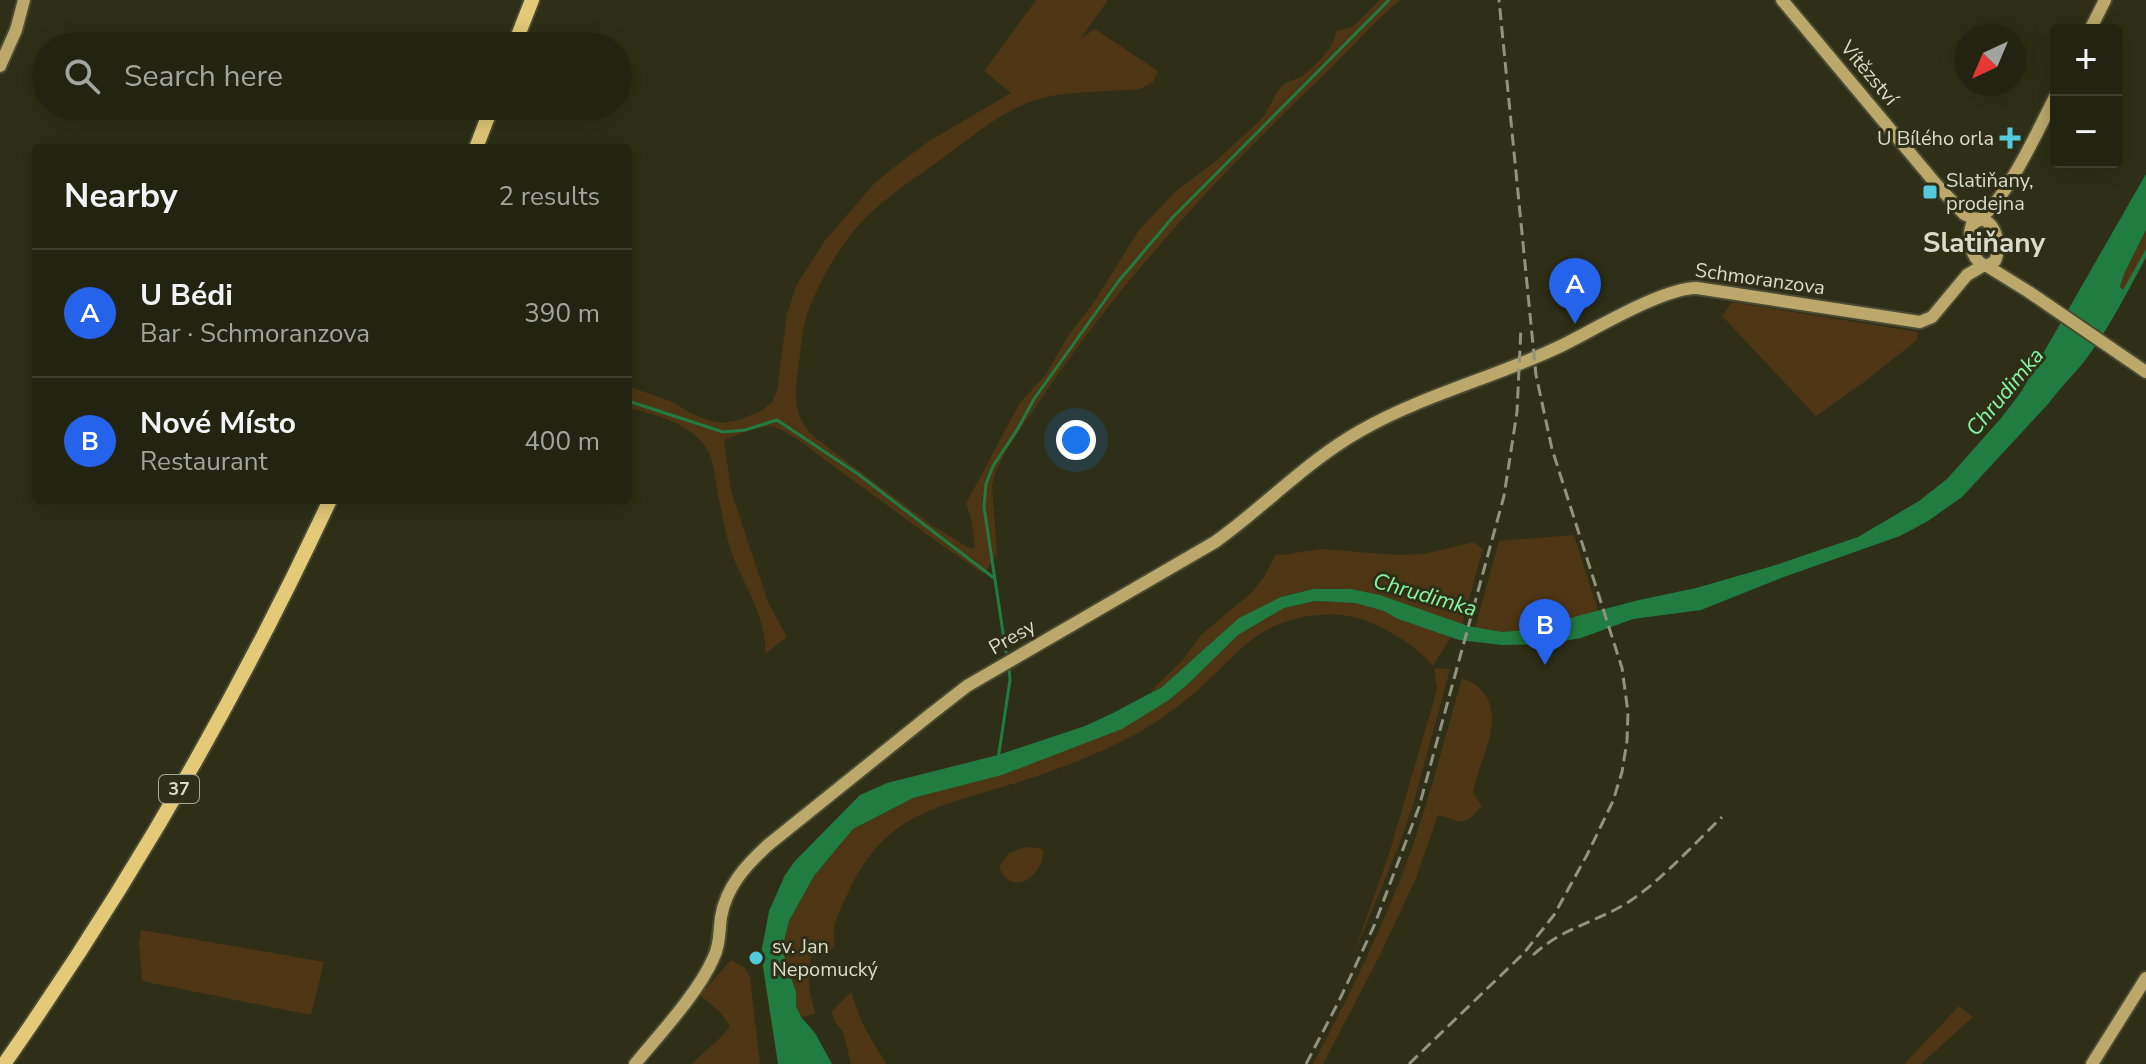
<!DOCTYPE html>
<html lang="en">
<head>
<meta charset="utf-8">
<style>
	:root { --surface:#222310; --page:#2e2f1e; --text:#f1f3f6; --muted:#a2a49f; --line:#3f4030; --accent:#2563eb }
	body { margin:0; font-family:"Nunito Sans",sans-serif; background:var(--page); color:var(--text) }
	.controls { position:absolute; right:24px; top:24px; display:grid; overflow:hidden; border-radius:8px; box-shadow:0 4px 20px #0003 }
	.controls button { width:72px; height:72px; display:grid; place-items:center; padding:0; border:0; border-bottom:2px solid var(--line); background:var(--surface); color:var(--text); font:40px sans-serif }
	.compass { position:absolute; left:1954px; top:24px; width:72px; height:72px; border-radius:50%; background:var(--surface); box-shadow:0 4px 20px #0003; rotate:224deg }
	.you { position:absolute; left:1076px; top:440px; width:28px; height:28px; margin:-20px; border:6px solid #fff; border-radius:50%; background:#1a73e8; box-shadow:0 0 0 12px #1a73e833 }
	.badge { display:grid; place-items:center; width:52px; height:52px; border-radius:50%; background:var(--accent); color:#fff; font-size:26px; font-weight:700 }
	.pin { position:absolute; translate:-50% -66px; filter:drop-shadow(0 2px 4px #0008) }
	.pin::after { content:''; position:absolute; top:42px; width:28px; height:24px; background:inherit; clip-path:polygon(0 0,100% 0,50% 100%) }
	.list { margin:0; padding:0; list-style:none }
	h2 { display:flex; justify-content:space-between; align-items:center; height:104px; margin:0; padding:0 32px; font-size:34px }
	h2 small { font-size:26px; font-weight:400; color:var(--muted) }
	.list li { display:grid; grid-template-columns:52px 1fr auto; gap:24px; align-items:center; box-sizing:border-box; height:128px; padding:0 32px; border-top:2px solid var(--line) }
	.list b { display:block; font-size:30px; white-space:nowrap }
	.list p { margin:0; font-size:26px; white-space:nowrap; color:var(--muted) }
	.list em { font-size:26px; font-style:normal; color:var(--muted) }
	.icon { flex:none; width:44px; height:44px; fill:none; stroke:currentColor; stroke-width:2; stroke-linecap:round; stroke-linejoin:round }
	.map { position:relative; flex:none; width:2146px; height:1064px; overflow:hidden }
	.search { position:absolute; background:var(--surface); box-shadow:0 4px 20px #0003; left:32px; top:32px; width:600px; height:88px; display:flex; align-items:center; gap:20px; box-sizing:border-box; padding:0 28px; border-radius:44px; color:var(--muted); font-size:30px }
	.panel { position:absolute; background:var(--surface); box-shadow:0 4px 20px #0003; left:32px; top:144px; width:600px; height:360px; border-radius:8px }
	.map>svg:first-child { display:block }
	.green { fill:#4e3614 }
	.water { fill:#217c41 }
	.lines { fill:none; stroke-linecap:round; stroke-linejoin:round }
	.stream { stroke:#217c41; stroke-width:3 }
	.secondary-casing { stroke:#494b33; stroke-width:16 }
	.primary-casing { stroke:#494b33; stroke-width:18 }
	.secondary { stroke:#bca86a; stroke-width:12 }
	.primary { stroke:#e4ca78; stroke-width:14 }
	.rail { stroke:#92937f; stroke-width:3; stroke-dasharray:12 6; stroke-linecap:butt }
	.poi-dot { fill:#54cadd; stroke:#2e2f16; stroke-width:3 }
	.labels { text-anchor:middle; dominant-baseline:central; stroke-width:6; stroke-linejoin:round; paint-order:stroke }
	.shield { fill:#2e2f16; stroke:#a6a795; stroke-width:2 }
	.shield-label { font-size:18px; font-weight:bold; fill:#d9dbcb }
	.street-label { font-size:20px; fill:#d9dbcb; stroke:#2e2f16 }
	.poi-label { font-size:20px; fill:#d9dbcb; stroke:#2e2f16; text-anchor:start }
	.water-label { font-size:22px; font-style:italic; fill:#84f5a2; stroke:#2e2f16 }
	.district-label { font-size:28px; font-weight:bold; fill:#d9dbcb; stroke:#2e2f16 }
</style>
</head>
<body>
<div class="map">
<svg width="2146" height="1064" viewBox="0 0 2146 1064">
	<rect width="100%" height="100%" fill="#2e2f16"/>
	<path class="green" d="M1036,0H1108L1080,39L1095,29L1158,71L1153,82L1140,89C1101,93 1057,89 1020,106C992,119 969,139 944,157C921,174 898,189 876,208C848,232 825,270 811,304C803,322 801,344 799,363C795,393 791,414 814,437L933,526L971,549L975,547L971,518L966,503L968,500L1019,404L1047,373L1066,339L1096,299L1139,230L1176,191L1217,160L1254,126L1264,116L1277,92L1285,83L1303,76L1321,59L1330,48L1337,31L1353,27L1380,0H1400C1375,21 1354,45 1331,68C1223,170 1121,279 1039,402C1023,426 997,458 992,486L997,553L984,574L940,544L797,439C790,435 782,429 774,427C759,424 738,435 724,440L731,491L768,602L787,637L765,654C768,617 741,582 730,548C725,533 723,516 719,500C715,480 715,456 701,441C682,421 654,414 628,408V386L672,402L692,414L711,421L722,423L739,420L763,410L772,402L777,390L787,314L796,286L824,242L873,185L893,168L929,141L1011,93L984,71Z
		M2146,231V249L2123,291L2120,287L2124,274Z
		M1732,302L1918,332L1917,340L1863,383L1816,416L1722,316Z
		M1574,535L1598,611L1536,629L1502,632L1475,628L1499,541Z
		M1473,542L1483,549L1462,625L1380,595L1351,589H1313L1281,597L1162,687L1150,692L1183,660L1201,635L1251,593L1264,577L1276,554L1282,555L1321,549L1398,555L1424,554Z
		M1315,601L1355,603L1384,611L1398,619L1451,637L1433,666C1415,644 1385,627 1358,618C1342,613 1319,614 1303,617C1253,627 1235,657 1200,688C1182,704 1162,719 1141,731C1104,752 1053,772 1012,784C935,808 885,813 848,893C840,910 830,926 835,945L826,956L811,953L809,986L815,1014L801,1017L796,1006V992L785,960L783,946L789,921L814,876L853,829L913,798L1002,775L1151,710L1169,700L1188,684L1238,635L1284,608Z
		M1434,668L1450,669L1413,805L1399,845L1352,959L1389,854L1434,700L1437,688Z
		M1462,678C1467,680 1474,683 1478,687C1510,715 1478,760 1473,793L1482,806C1462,828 1465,822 1438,815L1416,878L1379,957L1323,1064H1313C1350,994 1385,923 1412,848C1431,792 1446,734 1462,678Z
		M1025,847L1040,848L1044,851C1041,878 1012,898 999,867L1009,853Z
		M141,930L324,962L311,1015L142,981L139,943Z
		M731,960L745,968L750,977L760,1064H691L717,1041L730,1027L721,1013L700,995Z
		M851,992L862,1023L886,1064H851L843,1032L836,1023L831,1012Z
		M1959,1006L1973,1017L1921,1064H1904Z"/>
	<path class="water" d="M2146,174V230L2124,274L2120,287L2123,290L2146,249V257C2128,291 2111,324 2089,355C2077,372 2061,386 2049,403L1962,497L1928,521L1900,536L1781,578L1701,610L1633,619L1581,638L1547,644L1502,645L1459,640L1398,619L1384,611L1355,603L1315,601L1284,608L1238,635L1188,684L1169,700L1122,729L1002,775L913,798L853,829L814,876L789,921L783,946L785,960L796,992V1006L801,1017L815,1033L832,1064H778L761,954L769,911L785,875L795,861L860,795L887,783L998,755L1085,726L1113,713L1162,687L1239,618L1281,597L1313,589H1351L1380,595L1468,626L1502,632L1536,629L1570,618L1639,600L1696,588L1776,565L1858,537L1919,501L1947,479L2002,417L2021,392Z"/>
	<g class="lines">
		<path class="stream" d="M628,401L723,432L745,430L777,420L858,474L994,578
			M1006,652L984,507L986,484L993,466L1017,430L1034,399L1118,282L1173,217L1389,0
			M998,759L1010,680L1009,668"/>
		<g class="secondary-casing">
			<path id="secondary" d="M1782,0L1936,184L1964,214L1972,218L1978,219
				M2090,30L2105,0
				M0,66L16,30L24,0
				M1979,219C2006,201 2040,126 2056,95
				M1981,219C1997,223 2001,247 1995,261L1987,266C1971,262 1967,238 1972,224Z
				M1987,266L2029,292L2146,372
				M635,1064C659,1035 698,993 713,959C720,945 719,932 721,917C726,887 746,865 768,845L931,714L967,686L1215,542C1264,507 1307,461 1360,431C1425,394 1497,377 1563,345C1595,329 1665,287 1697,288L1920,322L1932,317L1967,275L1984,265
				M2092,1064L2146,978"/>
		</g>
		<g class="primary-casing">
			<path id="primary" d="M514,46L532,0
				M476,148L492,106
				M4,1064C129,886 238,697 330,500"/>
		</g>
		<use href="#secondary" class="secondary"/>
		<use href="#primary" class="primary"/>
		<path class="rail" d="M1533,955C1563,927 1598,922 1630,901C1664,878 1693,845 1722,817
			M1306,1064L1339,1001L1374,926L1419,807L1504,496L1517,412L1521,327
			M1409,1064L1524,953L1554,915L1587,855L1613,801L1622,772L1627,741L1628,712L1622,668L1552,449L1536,375L1499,0"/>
	</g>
	<g class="poi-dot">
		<path d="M2006 126h8v8h8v8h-8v8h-8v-8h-8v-8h8z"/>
		<rect x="1922" y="184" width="16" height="16" rx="4"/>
		<circle cx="756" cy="958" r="8"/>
	</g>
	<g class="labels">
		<rect class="shield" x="159" y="775" width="40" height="28" rx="6"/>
		<g class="shield-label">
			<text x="179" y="789">37</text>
		</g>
		<g class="street-label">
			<text transform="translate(1869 73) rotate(50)">Vítězství</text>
			<text transform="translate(1760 279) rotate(8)">Schmoranzova</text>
			<text transform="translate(1012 637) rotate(-30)">Presy</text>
		</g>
		<g class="poi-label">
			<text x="1994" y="138" text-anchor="end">U Bílého orla</text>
			<text x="1946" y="180">Slatiňany,<tspan x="1946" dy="23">prodejna</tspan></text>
			<text x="772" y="946">sv. Jan<tspan x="772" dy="23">Nepomucký</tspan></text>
		</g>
		<g class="water-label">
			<text transform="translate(2005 392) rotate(-50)">Chrudimka</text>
			<text transform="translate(1425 595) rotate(16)">Chrudimka</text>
		</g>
		<g class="district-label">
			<text x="1984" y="243">Slatiňany</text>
		</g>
	</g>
</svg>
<div class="controls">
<button>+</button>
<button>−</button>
</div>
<svg class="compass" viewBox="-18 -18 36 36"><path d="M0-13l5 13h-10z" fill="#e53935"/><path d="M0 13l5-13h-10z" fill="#a2a49f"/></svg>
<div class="you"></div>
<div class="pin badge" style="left:1575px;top:324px">A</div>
<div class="pin badge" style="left:1545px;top:665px">B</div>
<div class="search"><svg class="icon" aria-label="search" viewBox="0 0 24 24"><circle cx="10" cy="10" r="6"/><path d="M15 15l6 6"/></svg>Search here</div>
<section class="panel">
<h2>Nearby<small>2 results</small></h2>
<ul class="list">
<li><span class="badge">A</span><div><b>U Bédi</b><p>Bar · Schmoranzova</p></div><em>390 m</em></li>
<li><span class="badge">B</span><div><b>Nové Místo</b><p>Restaurant</p></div><em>400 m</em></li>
</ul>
</section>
</div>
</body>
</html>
